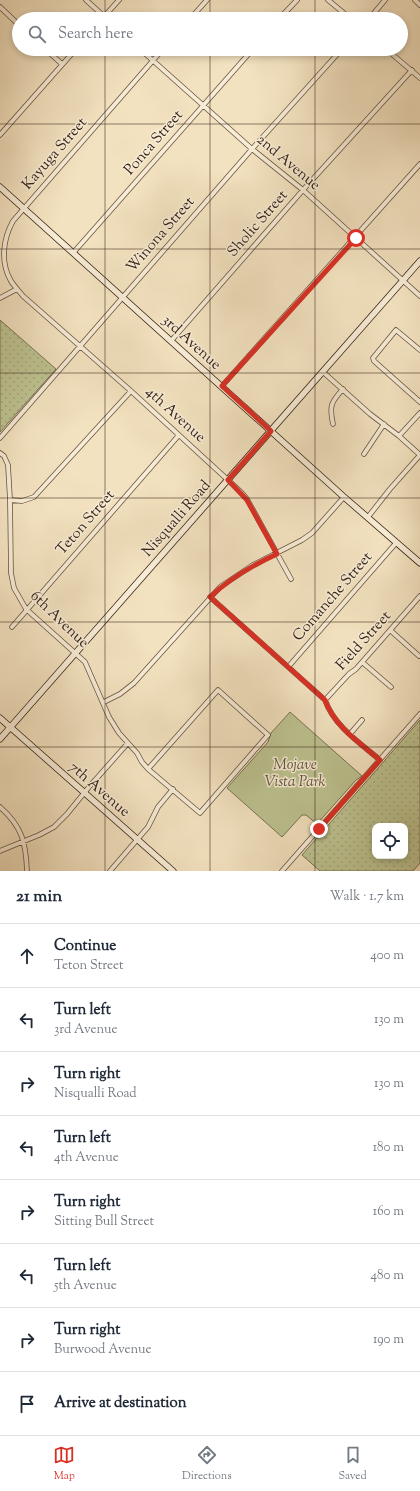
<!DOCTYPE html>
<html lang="en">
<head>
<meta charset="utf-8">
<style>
	:root { --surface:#fff; --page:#f6f6f7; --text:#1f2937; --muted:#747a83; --line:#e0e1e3; --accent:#d93025 }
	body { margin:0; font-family:"Sorts Mill Goudy",serif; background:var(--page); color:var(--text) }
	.controls { position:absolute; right:12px; bottom:12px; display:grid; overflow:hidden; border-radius:8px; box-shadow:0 2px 6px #0003 }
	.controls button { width:36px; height:36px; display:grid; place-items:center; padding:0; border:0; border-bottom:1px solid var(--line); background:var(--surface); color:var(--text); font:20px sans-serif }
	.stop { position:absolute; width:12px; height:12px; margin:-9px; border:3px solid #d93025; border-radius:50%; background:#fff }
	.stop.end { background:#d93025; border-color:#fff; box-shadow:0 1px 4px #0008 }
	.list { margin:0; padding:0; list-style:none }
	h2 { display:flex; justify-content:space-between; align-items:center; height:52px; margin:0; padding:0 16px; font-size:17px }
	h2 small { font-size:13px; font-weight:400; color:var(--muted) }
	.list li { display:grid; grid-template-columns:26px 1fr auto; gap:12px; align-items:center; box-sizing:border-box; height:64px; padding:0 16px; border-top:1px solid var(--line) }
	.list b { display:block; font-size:15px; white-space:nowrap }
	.list p { margin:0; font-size:13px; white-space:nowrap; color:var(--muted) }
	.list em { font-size:13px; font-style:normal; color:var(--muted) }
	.icon { flex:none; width:22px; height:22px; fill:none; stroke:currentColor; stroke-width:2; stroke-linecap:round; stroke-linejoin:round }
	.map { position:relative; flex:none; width:420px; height:871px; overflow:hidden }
	.search { position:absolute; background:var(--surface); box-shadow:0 2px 6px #0003; left:12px; right:12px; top:12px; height:44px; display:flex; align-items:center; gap:10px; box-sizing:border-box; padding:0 14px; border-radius:22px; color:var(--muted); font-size:15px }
	.sheet { height:564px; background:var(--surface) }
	nav { display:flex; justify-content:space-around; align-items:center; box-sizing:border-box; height:56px; border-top:1px solid var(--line); background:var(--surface); font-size:11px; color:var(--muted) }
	nav a { display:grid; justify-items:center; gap:2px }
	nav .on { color:var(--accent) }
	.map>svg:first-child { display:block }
	.grass { fill:url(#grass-dots); stroke:#7a7254; fill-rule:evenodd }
	.park { fill:#bdc391; stroke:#7a7254 }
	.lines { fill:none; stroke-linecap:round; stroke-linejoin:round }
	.street-casing { stroke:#655240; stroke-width:5.5 }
	.secondary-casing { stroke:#362216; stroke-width:7 }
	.street { stroke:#f7ecd6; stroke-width:4 }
	.secondary { stroke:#f7ecd6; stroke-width:5.5 }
	.route { stroke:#d93025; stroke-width:5 }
	.grid { fill:none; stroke:#362216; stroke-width:1; stroke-opacity:0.55 }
	.labels { text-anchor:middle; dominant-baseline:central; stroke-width:3; stroke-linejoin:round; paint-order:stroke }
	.street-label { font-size:15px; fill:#362216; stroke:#f7ecd6 }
	.park-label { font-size:15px; font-style:italic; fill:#5e523b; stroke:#f7ecd6 }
</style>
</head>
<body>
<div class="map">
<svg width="420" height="871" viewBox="0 0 420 871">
	<defs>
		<pattern id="grass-dots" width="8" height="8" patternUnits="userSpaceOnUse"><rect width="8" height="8" fill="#bdc391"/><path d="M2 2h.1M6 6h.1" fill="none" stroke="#a3a77c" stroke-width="1.8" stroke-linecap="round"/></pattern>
	</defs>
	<rect width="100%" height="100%" fill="#f3e2c0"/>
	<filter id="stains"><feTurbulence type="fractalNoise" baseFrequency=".005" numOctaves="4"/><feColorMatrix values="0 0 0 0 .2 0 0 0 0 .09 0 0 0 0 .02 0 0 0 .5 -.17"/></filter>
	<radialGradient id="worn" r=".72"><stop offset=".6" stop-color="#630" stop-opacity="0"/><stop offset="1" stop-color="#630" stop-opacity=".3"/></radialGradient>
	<path class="grass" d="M0,320L56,369L0,432Z
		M420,720V863L413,871H320L302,855ZM375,826H405V856H375Z"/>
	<path class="park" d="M290,712L362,776L356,780L317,824L306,815H302L282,837L227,788L268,742L271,733Z"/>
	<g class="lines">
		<g class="street-casing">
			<path id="street" d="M86,0L107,19
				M328,0L351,19
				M415,0L420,5
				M0,7L19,25
				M102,19L119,0
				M190,19L207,0
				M279,19L297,0
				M369,19L385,0
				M45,49L62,64
				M140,49L252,149L303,190L420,296
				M163,49L13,221C3,239 0,262 11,281C14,286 19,291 23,296L131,391L241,492L247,499L291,579
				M386,49L420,78
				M0,135L76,49
				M73,253L253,49
				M0,298L17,289
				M171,341L303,190L412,70
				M420,350L396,330L373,358L374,361L420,402
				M323,372L370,414L399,436L420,455
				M222,386L420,164
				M333,424C329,406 331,402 343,389
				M399,436L420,413
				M0,438L252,149L342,49
				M0,453L4,456L8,465L10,500L11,573L14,588L26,609L85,662L109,717L119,733L137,753L142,762L148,769L200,813L268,735L218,690L148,769
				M364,454L384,424
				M10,500L22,501L34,497L131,391
				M368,517L390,489L420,455
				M210,597L325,700C334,726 360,743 380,760
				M12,627L179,435
				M390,630L419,656
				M362,662L391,687
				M289,666L396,543
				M325,700L349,674L356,669L420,596
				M104,702L120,694L134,683L220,587L253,565L302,540L312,533L344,497
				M350,734L362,720
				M0,807C22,826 26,843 27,871
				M0,851L39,835L54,827L67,814L89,787L128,743
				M110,871L148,827L158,807L173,789
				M282,871L420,714"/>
		</g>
		<g class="secondary-casing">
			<path id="secondary" d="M0,187L344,497L420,563
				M0,718L173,871
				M0,739L420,261"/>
		</g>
		<use href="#street" class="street"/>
		<use href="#secondary" class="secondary"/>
	</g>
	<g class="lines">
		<path class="route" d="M319,829L380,760C360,743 334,726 325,700L210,597C230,578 253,565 277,554L247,500L228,480L271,431L222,386L356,238"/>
	</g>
	<path class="grid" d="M105,0V19M210,0V19M315,0V19M105,49V871M210,49V871M315,49V871M0,124H420M0,249H420M0,373H420M0,498H420M0,622H420M0,747H420"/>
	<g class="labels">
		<g class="street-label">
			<text transform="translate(154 143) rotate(-49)">Ponca Street</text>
			<text transform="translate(55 154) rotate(-49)">Kayuga Street</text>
			<text transform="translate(288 163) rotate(40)">2nd Avenue</text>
			<text transform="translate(258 224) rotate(-49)">Sholic Street</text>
			<text transform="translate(161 235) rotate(-49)">Winona Street</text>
			<text transform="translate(191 343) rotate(42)">3rd Avenue</text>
			<text transform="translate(175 415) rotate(42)">4th Avenue</text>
			<text transform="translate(177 519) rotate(-49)">Nisqualli Road</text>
			<text transform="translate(86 523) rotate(-49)">Teton Street</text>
			<text transform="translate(333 597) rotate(-49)">Comanche Street</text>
			<text transform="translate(59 620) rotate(44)">6th Avenue</text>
			<text transform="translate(364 641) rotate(-48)">Field Street</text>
			<text transform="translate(99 790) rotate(41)">7th Avenue</text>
		</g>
		<g class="park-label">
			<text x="295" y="765">Mojave<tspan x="295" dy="17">Vista Park</tspan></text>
		</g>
	</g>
	<rect width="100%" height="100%" filter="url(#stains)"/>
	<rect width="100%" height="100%" fill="url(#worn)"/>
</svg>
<div class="controls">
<button><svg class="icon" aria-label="locate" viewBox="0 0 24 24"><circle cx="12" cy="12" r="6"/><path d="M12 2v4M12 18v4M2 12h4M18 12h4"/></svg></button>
</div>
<div class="stop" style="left:356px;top:238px"></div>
<div class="stop end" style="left:319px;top:829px"></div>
<div class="search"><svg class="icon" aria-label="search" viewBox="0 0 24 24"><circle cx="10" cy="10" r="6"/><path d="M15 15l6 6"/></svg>Search here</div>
</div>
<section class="sheet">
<h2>21 min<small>Walk · 1.7 km</small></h2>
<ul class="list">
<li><svg class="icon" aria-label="ahead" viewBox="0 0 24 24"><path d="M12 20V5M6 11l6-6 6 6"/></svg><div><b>Continue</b><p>Teton Street</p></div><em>400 m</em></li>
<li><svg class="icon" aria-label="left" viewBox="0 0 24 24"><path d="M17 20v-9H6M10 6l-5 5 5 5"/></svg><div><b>Turn left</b><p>3rd Avenue</p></div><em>130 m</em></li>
<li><svg class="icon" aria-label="right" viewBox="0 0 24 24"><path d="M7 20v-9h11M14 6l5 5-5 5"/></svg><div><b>Turn right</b><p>Nisqualli Road</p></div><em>130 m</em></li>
<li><svg class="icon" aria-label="left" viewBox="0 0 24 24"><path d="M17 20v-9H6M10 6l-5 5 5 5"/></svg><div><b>Turn left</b><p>4th Avenue</p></div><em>180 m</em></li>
<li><svg class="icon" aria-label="right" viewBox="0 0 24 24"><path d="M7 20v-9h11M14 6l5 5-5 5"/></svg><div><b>Turn right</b><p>Sitting Bull Street</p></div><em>160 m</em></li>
<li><svg class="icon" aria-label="left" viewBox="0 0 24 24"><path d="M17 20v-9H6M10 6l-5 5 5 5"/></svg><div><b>Turn left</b><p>5th Avenue</p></div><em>480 m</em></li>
<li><svg class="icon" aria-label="right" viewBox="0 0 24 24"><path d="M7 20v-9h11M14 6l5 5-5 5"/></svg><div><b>Turn right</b><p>Burwood Avenue</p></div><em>190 m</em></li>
<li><svg class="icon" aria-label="arrive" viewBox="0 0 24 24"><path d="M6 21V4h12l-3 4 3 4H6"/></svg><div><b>Arrive at destination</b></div></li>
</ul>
</section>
<nav>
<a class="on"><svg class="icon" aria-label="map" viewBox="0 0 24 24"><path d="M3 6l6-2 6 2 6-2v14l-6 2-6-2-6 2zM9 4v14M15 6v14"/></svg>Map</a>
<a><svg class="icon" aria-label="directions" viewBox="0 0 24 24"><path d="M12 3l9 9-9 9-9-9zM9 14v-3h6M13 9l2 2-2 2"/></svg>Directions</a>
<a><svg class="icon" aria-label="saved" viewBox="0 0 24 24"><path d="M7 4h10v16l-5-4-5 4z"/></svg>Saved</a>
</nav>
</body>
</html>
